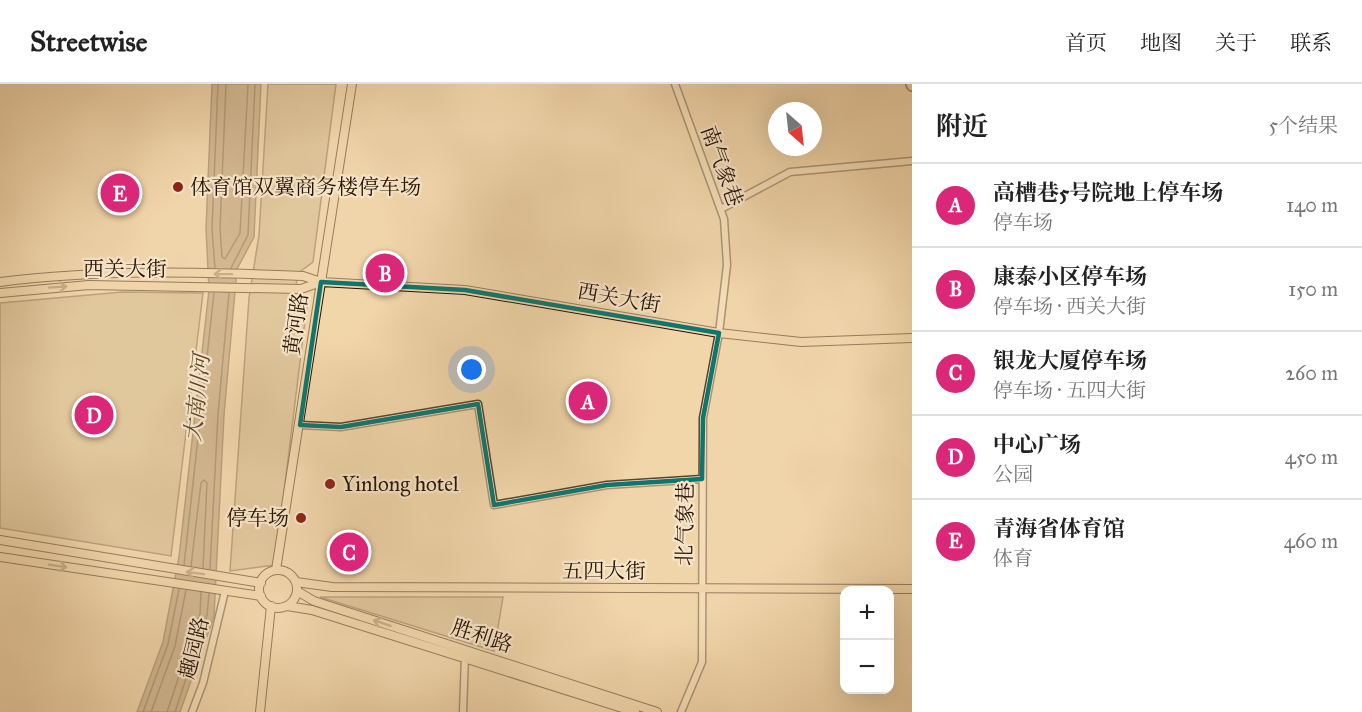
<!DOCTYPE html>
<html lang="zh">
<head>
<meta charset="utf-8">
<style>
	:root { --surface:#fff; --page:#f2f2f2; --text:#222; --muted:#767676; --line:#e0e0e0; --accent:#db2777 }
	body { margin:0; font-family:"IM FELL Great Primer","Noto Serif SC",serif; background:var(--page); color:var(--text) }
	.controls { position:absolute; right:18px; bottom:18px; display:grid; overflow:hidden; border-radius:12px; box-shadow:0 6px 24px #0002 }
	.controls button { width:54px; height:54px; display:grid; place-items:center; padding:0; border:0; border-bottom:2px solid var(--line); background:var(--surface); color:var(--text); font:30px sans-serif }
	.compass { position:absolute; left:768px; top:18px; width:54px; height:54px; border-radius:50%; background:var(--surface); box-shadow:0 6px 24px #0002; rotate:153deg }
	.you { position:absolute; left:472px; top:286px; width:21px; height:21px; margin:-15px; border:4px solid #fff; border-radius:50%; background:#1a73e8; box-shadow:0 0 0 9px #1a73e833 }
	.badge { display:grid; place-items:center; width:39px; height:39px; border-radius:50%; background:var(--accent); color:#fff; font-size:20px; font-weight:700 }
	.pin { position:absolute; translate:-50% -50%; border:3px solid #fff; box-shadow:0 2px 6px #0006 }
	.list { margin:0; padding:0; list-style:none }
	h2 { display:flex; justify-content:space-between; align-items:center; height:78px; margin:0; padding:0 24px; font-size:26px }
	h2 small { font-size:20px; font-weight:400; color:var(--muted) }
	.list li { display:grid; grid-template-columns:39px 1fr auto; gap:18px; align-items:center; box-sizing:border-box; height:84px; padding:0 24px; border-top:2px solid var(--line) }
	.list b { display:block; font-size:22px; white-space:nowrap }
	.list p { margin:0; font-size:20px; white-space:nowrap; color:var(--muted) }
	.list em { font-size:20px; font-style:normal; color:var(--muted) }
	.map { position:relative; flex:none; width:912px; height:628px; overflow:hidden }
	header { display:flex; align-items:center; gap:36px; box-sizing:border-box; height:84px; padding:0 30px; background:var(--surface); border-bottom:2px solid var(--line) }
	header strong { font-size:28px }
	nav { display:flex; gap:33px; margin-inline-start:auto; font-size:21px }
	main { display:flex }
	aside { flex:1; background:var(--surface) }
	.map>svg:first-child { display:block }
	.green { fill:#cfb58d; stroke:#7c6448; stroke-width:1.5 }
	.water { fill:#ad9371; stroke:#785f45; stroke-width:1.5 }
	.lines { fill:none; stroke-linecap:round; stroke-linejoin:round }
	.shore { stroke:#6a523a; stroke-width:1.5 }
	.minor-casing { stroke:#5a432c; stroke-width:9 }
	.major-casing { stroke:#281202; stroke-width:10 }
	.highway-casing { stroke:#281202; stroke-width:12 }
	.minor { stroke:#f6e4c8; stroke-width:6 }
	.major { stroke:#f1d6aa; stroke-width:8 }
	.highway { stroke:#f1d6aa; stroke-width:9 }
	.oneway { stroke:#977e5e }
	.marked { fill:none; stroke:#0f766e; stroke-width:4.5; stroke-linejoin:round }
	.poi-dot { fill:#8f2418; stroke:#f6e4c8; stroke-width:2 }
	.labels { text-anchor:middle; dominant-baseline:central; stroke-width:4.5; stroke-linejoin:round; paint-order:stroke }
	.street-label { font-size:21px; fill:#281202; stroke:#f6e4c8 }
	.poi-label { font-size:21px; fill:#281202; stroke:#f6e4c8; text-anchor:start }
	.water-label { font-size:22px; font-style:italic; fill:#5d462e; stroke:#f6e4c8 }
</style>
</head>
<body>
<header>
<strong>Streetwise</strong>
<nav><a>首页</a><a>地图</a><a>关于</a><a>联系</a></nav>
</header>
<main>
<div class="map">
<svg width="912" height="628" viewBox="0 0 912 628">
	<rect width="100%" height="100%" fill="#f1d6aa"/>
	<filter id="stains"><feTurbulence type="fractalNoise" baseFrequency=".00333" numOctaves="4"/><feColorMatrix values="0 0 0 0 .2 0 0 0 0 .09 0 0 0 0 .02 0 0 0 .5 -.17"/></filter>
	<radialGradient id="worn" r=".72"><stop offset=".6" stop-color="#630" stop-opacity="0"/><stop offset="1" stop-color="#630" stop-opacity=".3"/></radialGradient>
	<path class="green" d="M268,0H336L313,178L297,190L296,207L307,221L275,481L230,487L249,214L259,151Z
		M122,208L203,209L171,472L0,444V219Z
		M320,513H503L494,567Z"/>
	<path class="water" d="M212,0H261L254,153L237,185L224,331L214,532L180,628H137L163,558L179,473L209,206L206,145Z"/>
	<g class="lines">
		<path class="shore" d="M226,0L220,145L222,173L225,175L240,149L248,0
			M215,184L212,145L218,0
			M231,184L248,151L255,0
			M184,481L214,209
			M191,482L201,399L204,396L207,399L203,484
			M210,485L218,330L229,209
			M143,628L168,560L179,505
			M151,628L175,562L186,506
			M167,628L200,530L201,508
			M175,628L207,531L209,509"/>
		<g class="minor-casing">
			<path id="minor" d="M675,0L724,135L727,181L719,249L703,334L702,578L681,628
				M721,125L790,88L912,77
				M300,341L341,343L478,320L494,421L607,401L702,395
				M192,628L203,599L225,507
				M463,628L465,572"/>
		</g>
		<g class="major-casing">
			<path id="major" d="M0,198C100,185 203,188 303,192L321,198L465,206L719,249L801,258L912,254
				M0,209L89,201L301,205L321,198
				M0,456L261,499
				M0,473L261,512
				M276,486L352,0
				M259 505a19 19 0 1 1 38 0a19 19 0 1 1-38 0Z
				M296,498L332,503L912,505
				M297,507L314,517L657,628
				M287,522L312,526L635,628
				M260,628L271,522"/>
		</g>
		<g class="highway-casing">
			<path id="highway" d="M911,0L912,2"/>
		</g>
		<use href="#minor" class="minor"/>
		<use href="#major" class="major"/>
		<use href="#highway" class="highway"/>
	</g>
	<defs><path id="oneway-shaft" d="M-6 0H5M1.5-3L5.5 0L1.5 3" fill="none" stroke-width="1.6" stroke-linecap="round" stroke-linejoin="round" transform="scale(1.5)"/></defs>
	<g class="oneway">
		<use href="#oneway-shaft" transform="translate(223 190) rotate(-179)"/>
		<use href="#oneway-shaft" transform="translate(58 203) rotate(-4)"/>
		<use href="#oneway-shaft" transform="translate(58 482) rotate(9)"/>
		<use href="#oneway-shaft" transform="translate(195 489) rotate(-173)"/>
		<use href="#oneway-shaft" transform="translate(382 539) rotate(-162)"/>
	</g>
	<path d="M0 0H912V628H0ZM321,198L465,206L719,249L703,334L702,395L607,401L494,421L478,320L341,343L300,341Z" fill="#f1d6aa" fill-opacity=".55" fill-rule="evenodd"/>
	<path class="marked" d="M321,198L465,206L719,249L703,334L702,395L607,401L494,421L478,320L341,343L300,341Z"/>
	<g class="poi-dot">
		<circle cx="178" cy="103" r="6"/>
		<circle cx="330" cy="400" r="6"/>
		<circle cx="301" cy="434" r="6"/>
	</g>
	<g class="labels">
		<g class="street-label">
			<text transform="translate(722 82) rotate(70)">南气象巷</text>
			<text x="125" y="185">西关大街</text>
			<text transform="translate(619 214) rotate(10)">西关大街</text>
			<text transform="translate(296 240) rotate(-82)">黄河路</text>
			<text transform="translate(685 440) rotate(-89)">北气象巷</text>
			<text x="604" y="487">五四大街</text>
			<text transform="translate(482 552) rotate(18)">胜利路</text>
			<text transform="translate(194 564) rotate(-76)">趣园路</text>
		</g>
		<g class="poi-label">
			<text x="190" y="103">体育馆双翼商务楼停车场</text>
			<text x="342" y="400">Yinlong hotel</text>
			<text x="289" y="434" text-anchor="end">停车场</text>
		</g>
		<g class="water-label">
			<text transform="translate(197 314) rotate(-84)">大南川河</text>
		</g>
	</g>
	<rect width="100%" height="100%" filter="url(#stains)"/>
	<rect width="100%" height="100%" fill="url(#worn)"/>
</svg>
<div class="controls">
<button>+</button>
<button>−</button>
</div>
<svg class="compass" viewBox="-18 -18 36 36"><path d="M0-13l5 13h-10z" fill="#e53935"/><path d="M0 13l5-13h-10z" fill="#767676"/></svg>
<div class="you"></div>
<div class="pin badge" style="left:588px;top:317px">A</div>
<div class="pin badge" style="left:385px;top:189px">B</div>
<div class="pin badge" style="left:349px;top:468px">C</div>
<div class="pin badge" style="left:94px;top:331px">D</div>
<div class="pin badge" style="left:120px;top:109px">E</div>
</div>
<aside>
<h2>附近<small>5个结果</small></h2>
<ul class="list">
<li><span class="badge">A</span><div><b>高槽巷5号院地上停车场</b><p>停车场</p></div><em>140 m</em></li>
<li><span class="badge">B</span><div><b>康泰小区停车场</b><p>停车场 · 西关大街</p></div><em>150 m</em></li>
<li><span class="badge">C</span><div><b>银龙大厦停车场</b><p>停车场 · 五四大街</p></div><em>260 m</em></li>
<li><span class="badge">D</span><div><b>中心广场</b><p>公园</p></div><em>450 m</em></li>
<li><span class="badge">E</span><div><b>青海省体育馆</b><p>体育</p></div><em>460 m</em></li>
</ul>
</aside>
</main>
</body>
</html>
